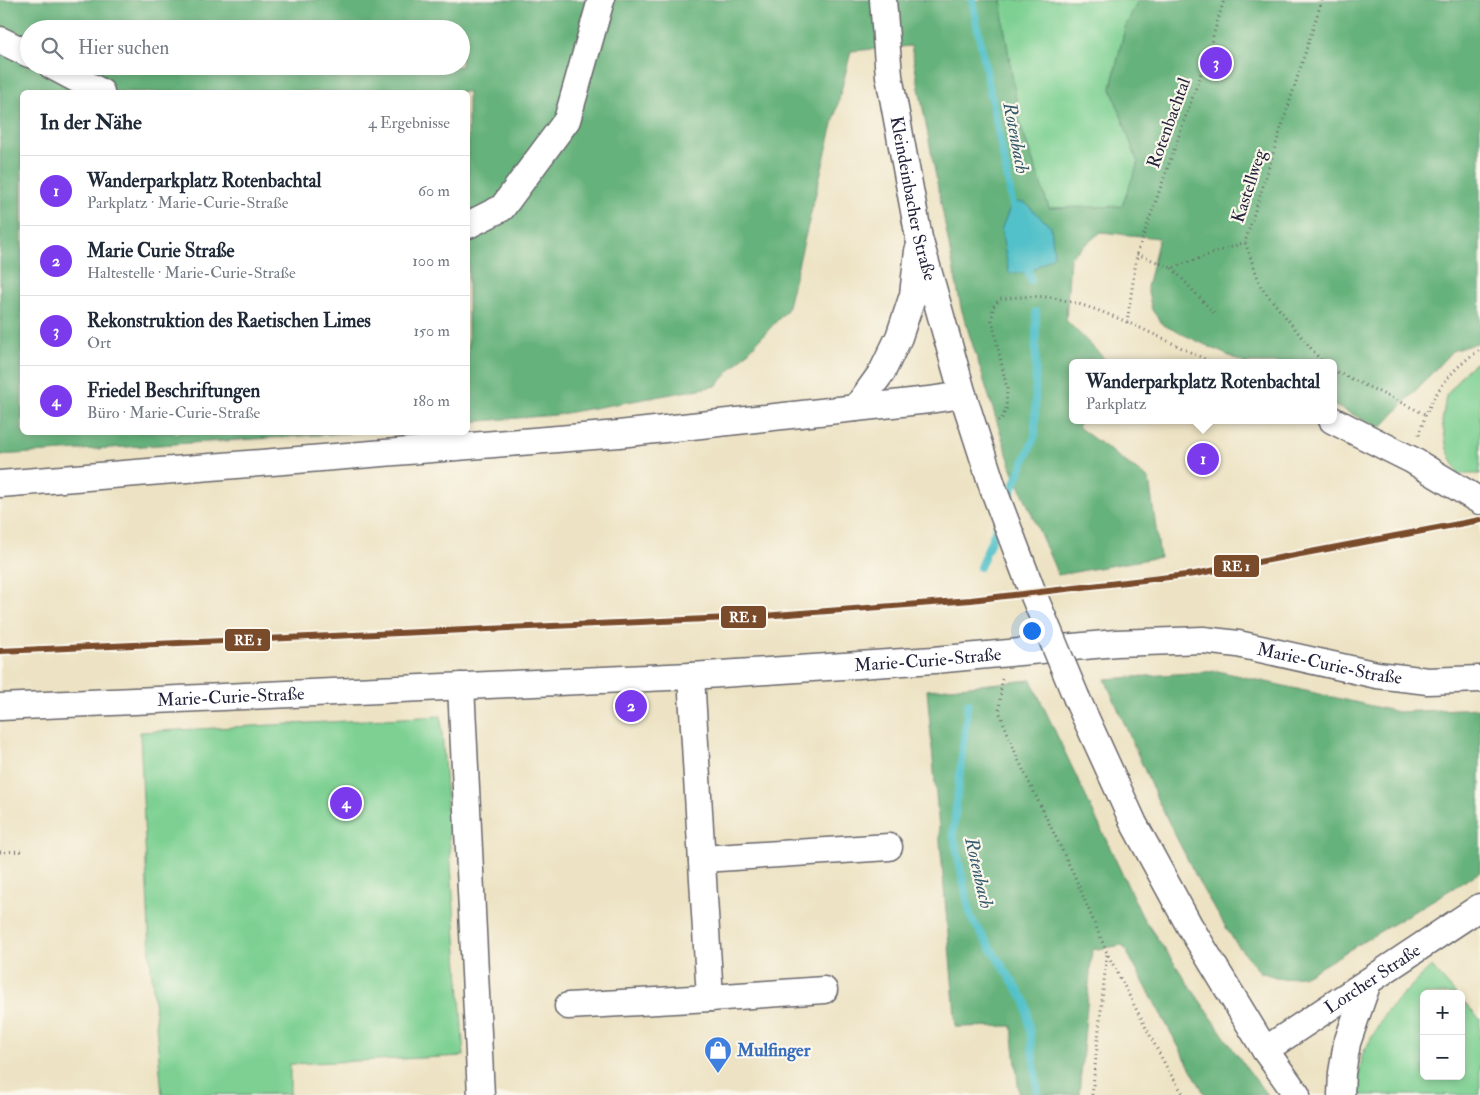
<!DOCTYPE html>
<html lang="de">
<head>
<meta charset="utf-8">
<style>
	:root { --surface:#fff; --page:#f6f6f7; --text:#1f2937; --muted:#747a83; --line:#e0e1e3; --accent:#7c3aed }
	body { margin:0; font-family:"IM FELL Double Pica",serif; background:var(--page); color:var(--text) }
	.controls { position:absolute; right:15px; bottom:15px; display:grid; overflow:hidden; border-radius:8px; box-shadow:0 2px 8px #0003 }
	.controls button { width:45px; height:45px; display:grid; place-items:center; padding:0; border:0; border-bottom:1px solid var(--line); background:var(--surface); color:var(--text); font:25px sans-serif }
	.you { position:absolute; left:1031px; top:630px; width:18px; height:18px; margin:-12px; border:4px solid #fff; border-radius:50%; background:#1a73e8; box-shadow:0 0 0 8px #1a73e833 }
	.badge { display:grid; place-items:center; width:32px; height:32px; border-radius:50%; background:var(--accent); color:#fff; font-size:16px; font-weight:700 }
	.pin { position:absolute; translate:-50% -50%; border:2px solid #fff; box-shadow:0 1px 5px #0006 }
	.popup { position:absolute; left:1069px; top:359px; width:268px; height:65px; box-sizing:border-box; display:grid; place-content:center; border-radius:8px; background:var(--surface); filter:drop-shadow(0 1px 4px #0005); font-size:16px; white-space:nowrap; color:var(--muted) }
	.popup b { font-size:19px; color:var(--text) }
	.popup::after { content:''; position:absolute; left:50%; top:100%; margin-left:-10px; border:10px solid transparent; border-top-color:var(--surface) }
	.list { margin:0; padding:0; list-style:none }
	h2 { display:flex; justify-content:space-between; align-items:center; height:65px; margin:0; padding:0 20px; font-size:21px }
	h2 small { font-size:16px; font-weight:400; color:var(--muted) }
	.list li { display:grid; grid-template-columns:32px 1fr auto; gap:15px; align-items:center; box-sizing:border-box; height:70px; padding:0 20px; border-top:1px solid var(--line) }
	.list b { display:block; font-size:19px; white-space:nowrap }
	.list p { margin:0; font-size:16px; white-space:nowrap; color:var(--muted) }
	.list em { font-size:16px; font-style:normal; color:var(--muted) }
	.icon { flex:none; width:28px; height:28px; fill:none; stroke:currentColor; stroke-width:2; stroke-linecap:round; stroke-linejoin:round }
	.map { position:relative; flex:none; width:1480px; height:1095px; overflow:hidden }
	.search { position:absolute; background:var(--surface); box-shadow:0 2px 8px #0003; left:20px; top:20px; width:450px; height:55px; display:flex; align-items:center; gap:12px; box-sizing:border-box; padding:0 18px; border-radius:28px; color:var(--muted); font-size:19px }
	.panel { position:absolute; background:var(--surface); box-shadow:0 2px 8px #0003; left:20px; top:90px; width:450px; height:345px; border-radius:8px }
	.map>svg:first-child { display:block }
	.green { fill:#7dd092; stroke:#507966 }
	.forest { fill:#66b27c; stroke:#446a5c; fill-rule:evenodd }
	.water { fill:#53c1c9; stroke:#3a7282 }
	.lines { fill:none; stroke-linecap:round; stroke-linejoin:round }
	.stream { stroke:#53c1c9; stroke-width:8 }
	.minor-casing { stroke:#69666b; stroke-width:29 }
	.path { stroke:#69666b; stroke-width:3; stroke-dasharray:1 4; stroke-linecap:butt }
	.minor { stroke:#fff; stroke-width:26 }
	.minor-bridge-casing { stroke:#69666b; stroke-width:29; stroke-linecap:butt }
	.minor-bridge { stroke:#fff; stroke-width:26 }
	.rail-1-casing { stroke:#fbf7ec; stroke-width:10 }
	.rail-1 { stroke:#7a4b2a; stroke-width:6 }
	.labels { text-anchor:middle; dominant-baseline:central; stroke-width:4.5; stroke-linejoin:round; paint-order:stroke }
	.street-label { font-size:18px; fill:#22223b; stroke:#fbf7ec }
	.shop-label { font-size:18px; font-weight:bold; fill:#366cbe; stroke:#fbf7ec; text-anchor:start }
	.water-label { font-size:19px; font-style:italic; fill:#335a6d; stroke:#fbf7ec }
	.line-badge { stroke:#fbf7ec; stroke-width:2 }
	.badge-label { font-size:14px; text-anchor:middle; font-weight:bold; fill:#fff }
</style>
</head>
<body>
<div class="map">
<svg width="1480" height="1095" viewBox="0 0 1480 1095">
	<rect width="100%" height="100%" fill="#fbf7ec"/>
	<filter id="ink" filterUnits="userSpaceOnUse"><feTurbulence type="fractalNoise" baseFrequency=".02" numOctaves="2"/><feDisplacementMap in="SourceGraphic" scale="10" xChannelSelector="R" yChannelSelector="G"/><feConvolveMatrix kernelMatrix="1 2 1 2 8 2 1 2 1" color-interpolation-filters="sRGB"/></filter>
	<filter id="wash" filterUnits="userSpaceOnUse"><feTurbulence type="fractalNoise" baseFrequency=".0096" numOctaves="4" result="noise"/><feDisplacementMap in="SourceGraphic" scale="20" xChannelSelector="R" yChannelSelector="G"/><feGaussianBlur stdDeviation="1.12" result="paint"/><feColorMatrix in="noise" values="0 0 0 0 0 0 0 0 0 0 0 0 0 0 0 0 0 1.4 0 .05"/><feComposite in="paint" operator="in"/></filter>
	<g filter="url(#wash)">
		<rect width="100%" height="100%" fill="#ede3c4"/>
		<path class="green" d="M1002,0H1138L1125,28L1111,88L1138,163L1122,207L1049,208L1020,124L1003,21Z
			M1480,359V474H1458L1447,449L1442,422L1446,396L1464,372Z
			M441,716L464,1056L290,1064V1094L162,1095L150,954L140,732Z
			M1431,966L1456,994H1424V1076H1461V1000L1480,1019V1095H1358L1356,1091L1363,1053L1386,1012Z"/>
		<path class="forest" d="M0,0H1002L1003,21L1020,124L1049,208L1122,206L1138,163L1111,88L1125,28L1138,0H1480V342L1452,351L1381,428L1333,405V363H1244L1163,325L1152,310L1147,287L1159,238L1101,232L1070,257L1066,320L1108,362L1073,363V420H1081L1078,427L1149,479L1160,557L1058,575L1011,466L961,308L911,46L851,51L787,310L716,386L555,415L468,422V92H22V432L349,433L0,455ZM29,29H461V66H29Z
			M1218,671L1398,712L1480,708V872L1307,975L1282,979L1260,972L1235,942L1203,890L1158,801L1105,679Z
			M1031,680L1142,916L1235,1052L1267,1095H1205L1123,945L1092,950L1079,1095H1019L1012,1026L956,1027L927,690Z"/>
		<path class="water" d="M1012,202L1025,203L1051,227L1054,255L1029,273H1009L1001,230Z"/>
		<g class="lines">
			<path class="stream" d="M972,0L1014,211
				M1026,264L1031,280
				M1006,504L1035,436L1036,312
				M980,567L999,522
				M968,703L953,833L971,918L1026,1002L1038,1095"/>
		</g>
	</g>
	<g filter="url(#ink)">
		<g class="lines">
			<g class="minor-casing">
				<g id="minor">
					<path id="s1" d="M883,0L889,76L919,238L963,395L993,488"/>
					<path d="M0,40L29,54"/>
					<path d="M52,66L101,92"/>
					<path d="M468,225L502,208L567,120L601,0"/>
					<path d="M856,408L882,372L899,337L913,295L918,251"/>
					<path d="M1332,420L1412,460L1480,501"/>
					<path d="M0,484L619,434L929,400L963,395"/>
					<path d="M461,686L481,1095"/>
					<path d="M1077,699L1134,824L1189,925L1265,1050L1297,1095"/>
					<path id="s2" d="M0,707L691,676L934,660L1116,643L1203,640L1238,644L1377,675L1428,681L1480,679"/>
					<path d="M702,859L889,847"/>
					<path d="M710,998L824,990"/>
					<path d="M568,1006L710,998L691,676"/>
					<path id="s3" d="M1265,1050L1480,907"/>
					<path d="M1341,1095L1342,1073L1347,1043L1368,982"/>
				</g>
			</g>
			<path class="path" d="M1322,0L1245,242L1261,287L1323,363
				M1137,254L1172,268L1245,242
				M1172,268L1214,313
				M1127,323L1137,254L1205,62L1224,0
				M1333,370L1425,414
				M998,421L1001,420L1006,409L1007,389L992,320L993,307L1000,299C1018,297 1036,295 1054,298C1107,308 1164,340 1213,363
				M1419,435C1429,399 1448,370 1480,350
				M1002,679L999,711L1017,757L1075,877L1107,953L1168,1070L1184,1095
				M0,852L25,851
				M1092,1095L1107,953"/>
			<use href="#minor" class="minor"/>
			<g class="minor-bridge-casing">
				<path id="minor-bridge" d="M993,488L1034,596L1077,699"/>
			</g>
			<use href="#minor-bridge" class="minor-bridge"/>
			<g class="rail-1-casing">
				<path id="rail-1" d="M0,651L751,617L971,600L1195,574L1480,520"/>
			</g>
			<use href="#rail-1" class="rail-1"/>
		</g>
	</g>
	<defs>
		<g id="shop-pin" transform="scale(1.4375)"><path d="M0 17L-7.5 6A9.5 9.5 0 1 1 7.5 6Z" fill="#3f7fe0" stroke="#fbf7ec"/><path d="M-5-2.5h2.3a2.7 3.5 0 0 1 5.4 0H5L5.5 6h-11ZM-1.5-2.5h3a1.5 2.3 0 0 0-3 0Z" fill="#fff"/></g>
	</defs>
	<g fill-rule="evenodd">
		<use href="#shop-pin" x="718" y="1050"/>
	</g>
	<g class="labels">
		<g class="street-label">
			<text transform="translate(1169 123) rotate(-70)">Rotenbachtal</text>
			<text transform="translate(1249 186) rotate(-72)">Kastellweg</text>
			<text stroke="none"><textPath href="#s1" startOffset="201">Kleindeinbacher Straße</textPath></text>
			<text stroke="none"><textPath href="#s2" startOffset="929">Marie-Curie-Straße</textPath></text>
			<text stroke="none"><textPath href="#s2" startOffset="1334">Marie-Curie-Straße</textPath></text>
			<text stroke="none"><textPath href="#s2" startOffset="231">Marie-Curie-Straße</textPath></text>
			<text stroke="none"><textPath href="#s3" startOffset="129">Lorcher Straße</textPath></text>
		</g>
		<g class="shop-label">
			<text x="737" y="1050">Mulfinger</text>
		</g>
		<g class="water-label">
			<text transform="translate(1016 138) rotate(79)">Rotenbach</text>
			<text transform="translate(979 873) rotate(77)">Rotenbach</text>
		</g>
	</g>
	<g class="line-badge">
		<rect x="1213" y="554" width="47" height="24" rx="5" fill="#7a4b2a"/>
		<rect x="720" y="605" width="47" height="24" rx="5" fill="#7a4b2a"/>
		<rect x="224" y="628" width="47" height="24" rx="5" fill="#7a4b2a"/>
	</g>
	<g class="badge-label">
		<text x="1236" y="571">RE 1</text>
		<text x="743" y="622">RE 1</text>
		<text x="248" y="645">RE 1</text>
	</g>
</svg>
<div class="controls">
<button>+</button>
<button>−</button>
</div>
<div class="you"></div>
<div class="pin badge" style="left:1203px;top:459px">1</div>
<div class="popup"><b>Wanderparkplatz Rotenbachtal</b>Parkplatz</div>
<div class="pin badge" style="left:631px;top:706px">2</div>
<div class="pin badge" style="left:1216px;top:63px">3</div>
<div class="pin badge" style="left:346px;top:803px">4</div>
<div class="search"><svg class="icon" aria-label="search" viewBox="0 0 24 24"><circle cx="10" cy="10" r="6"/><path d="M15 15l6 6"/></svg>Hier suchen</div>
<section class="panel">
<h2>In der Nähe<small>4 Ergebnisse</small></h2>
<ul class="list">
<li><span class="badge">1</span><div><b>Wanderparkplatz Rotenbachtal</b><p>Parkplatz · Marie-Curie-Straße</p></div><em>60 m</em></li>
<li><span class="badge">2</span><div><b>Marie Curie Straße</b><p>Haltestelle · Marie-Curie-Straße</p></div><em>100 m</em></li>
<li><span class="badge">3</span><div><b>Rekonstruktion des Raetischen Limes</b><p>Ort</p></div><em>150 m</em></li>
<li><span class="badge">4</span><div><b>Friedel Beschriftungen</b><p>Büro · Marie-Curie-Straße</p></div><em>180 m</em></li>
</ul>
</section>
</div>
</body>
</html>
